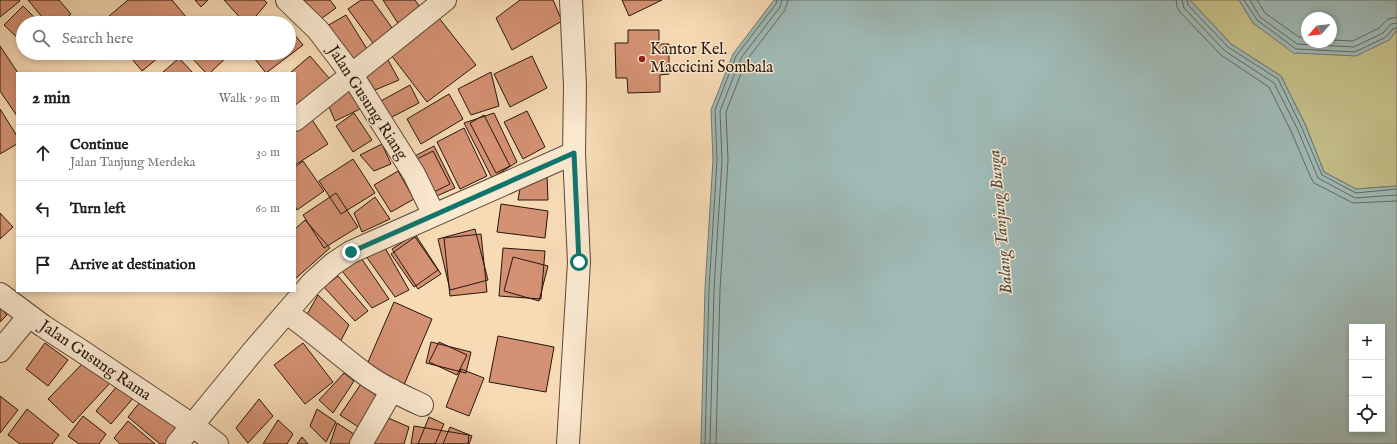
<!DOCTYPE html>
<html lang="en">
<head>
<meta charset="utf-8">
<style>
	:root { --surface:#fff; --page:#f2f2f2; --text:#202124; --muted:#757577; --line:#e0e0e0 }
	body { margin:0; font-family:"IM FELL English",serif; background:var(--page); color:var(--text) }
	.controls { position:absolute; right:12px; bottom:12px; display:grid; overflow:hidden; border-radius:0px; box-shadow:0 2px 6px #0003 }
	.controls button { width:36px; height:36px; display:grid; place-items:center; padding:0; border:0; border-bottom:1px solid var(--line); background:var(--surface); color:var(--text); font:20px sans-serif }
	.compass { position:absolute; left:1301px; top:12px; width:36px; height:36px; border-radius:50%; background:var(--surface); box-shadow:0 2px 6px #0003; rotate:243deg }
	.stop { position:absolute; width:12px; height:12px; margin:-9px; border:3px solid #0f766e; border-radius:50%; background:#fff }
	.stop.end { background:#0f766e; border-color:#fff; box-shadow:0 1px 4px #0008 }
	.list { margin:0; padding:0; list-style:none }
	h2 { display:flex; justify-content:space-between; align-items:center; height:52px; margin:0; padding:0 16px; font-size:17px }
	h2 small { font-size:13px; font-weight:400; color:var(--muted) }
	.list li { display:grid; grid-template-columns:26px 1fr auto; gap:12px; align-items:center; box-sizing:border-box; height:56px; padding:0 16px; border-top:1px solid var(--line) }
	.list b { display:block; font-size:15px; white-space:nowrap }
	.list p { margin:0; font-size:13px; white-space:nowrap; color:var(--muted) }
	.list em { font-size:13px; font-style:normal; color:var(--muted) }
	.icon { flex:none; width:22px; height:22px; fill:none; stroke:currentColor; stroke-width:2; stroke-linecap:round; stroke-linejoin:round }
	.map { position:relative; flex:none; width:1397px; height:444px; overflow:hidden }
	.search { position:absolute; background:var(--surface); box-shadow:0 2px 6px #0003; left:16px; top:16px; width:280px; height:44px; display:flex; align-items:center; gap:10px; box-sizing:border-box; padding:0 14px; border-radius:22px; color:var(--muted); font-size:15px }
	.panel { position:absolute; background:var(--surface); box-shadow:0 2px 6px #0003; left:16px; top:72px; width:280px; height:220px; border-radius:0px }
	.map>svg:first-child { display:block }
	.green { fill:#c4be88; stroke:#766a4a }
	.water { fill:#9fb9b5; stroke:#6f7871; fill-rule:evenodd }
	.lines { fill:none; stroke-linecap:round; stroke-linejoin:round }
	.shore { stroke:#636860; stroke-width:1 }
	.building { fill:#d49173; stroke:#27160c }
	.minor-casing { stroke:#5b4736; stroke-width:24 }
	.minor { stroke:#fae8cf; stroke-width:22 }
	.route { stroke:#0f766e; stroke-width:5 }
	.poi-dot { fill:#8f2418; stroke:#fae8cf; stroke-width:1.5 }
	.labels { text-anchor:middle; dominant-baseline:central; stroke-width:3; stroke-linejoin:round; paint-order:stroke }
	.poi-label { font-size:16px; fill:#27160c; stroke:#fae8cf; text-anchor:start }
	.street-label { font-size:16px; fill:#27160c; stroke:#fae8cf }
	.water-label { font-size:17px; font-style:italic; fill:#514f47; stroke:#fae8cf }
</style>
</head>
<body>
<div class="map">
<svg width="1397" height="444" viewBox="0 0 1397 444">
	<rect width="100%" height="100%" fill="#f7dbb5"/>
	<filter id="stains"><feTurbulence type="fractalNoise" baseFrequency=".005" numOctaves="4"/><feColorMatrix values="0 0 0 0 .2 0 0 0 0 .09 0 0 0 0 .02 0 0 0 .5 -.17"/></filter>
	<radialGradient id="worn" r=".72"><stop offset=".6" stop-color="#630" stop-opacity="0"/><stop offset="1" stop-color="#630" stop-opacity=".3"/></radialGradient>
	<path class="green" d="M1190,0H1239L1253,23L1297,53L1389,40L1397,30V186L1356,189L1324,172L1305,124L1281,76L1231,44Z"/>
	<path class="water" d="M774,0H1190L1231,44L1281,76L1305,124L1324,172L1356,189L1397,186V444H701L705,289L713,160L711,110L733,54ZM1352,327H1382V429H1352Z
		M1239,0H1397V30L1389,40L1356,56L1297,53L1295,54L1253,23ZM1307,18H1331V42H1307Z"/>
	<g class="lines">
		<path class="shore" d="M1176,0L1177,7L1180,12L1221,55L1269,87L1291,131L1311,178L1314,183L1353,203L1397,201
			M1182,0L1184,8L1225,51L1274,83L1297,128L1318,178L1355,198L1397,195
			M1187,0L1188,5L1228,47L1278,79L1301,126L1322,175L1356,193L1397,189
			M1244,0L1257,20L1296,49L1355,52L1386,37L1393,29L1397,28
			M1250,0L1260,17L1297,44L1354,47L1383,33L1391,24L1397,23
			M1257,0L1265,13L1299,37L1307,38
			M1331,40L1353,41L1379,28L1388,19L1397,17
			M705,444L709,289L717,160L715,110L736,56L776,4L777,0
			M710,444L714,289L722,160L720,111L741,58L780,7L782,0
			M716,444L720,290L728,160L726,112L746,61L785,10L788,0"/>
	</g>
	<path class="building" d="M0,0H19L20,1L0,17Z
		M28,0H59L71,14L60,23H47Z
		M128,0H172L191,23H103L102,22Z
		M195,0H208L201,7Z
		M224,0H264L267,3L250,23H245Z
		M302,0H330L336,8L318,21Z
		M361,0H372L398,36L378,50L348,9Z
		M383,0H415L424,13L401,28Z
		M520,0H553L562,21L512,50L496,18Z
		M622,0H662L629,16Z
		M23,6L40,23H23V43L4,25Z
		M346,15L370,54L351,65L327,26Z
		M281,18L285,23H275Z
		M439,18L476,65L427,102L391,55Z
		M289,28L303,45L266,73L250,53H289Z
		M628,30H659V44H669V74L660,75V92L628,93L627,78H616L615,43H628Z
		M0,46L18,73H17V116L0,91Z
		M127,53H164L142,71Z
		M193,53H231L210,73H206L190,56Z
		M384,53L399,80L375,90L361,69Z
		M310,56L335,85L295,107V73H290Z
		M532,56L547,88L510,107L494,74Z
		M179,58L193,73H162Z
		M491,72L499,106L471,115L458,89Z
		M410,85L419,103L388,119L379,102Z
		M348,86L360,109L335,121L327,102Z
		M449,94L463,119L421,144L407,119Z
		M0,109L17,136V144L0,154Z
		M527,111L545,147L523,159L504,122Z
		M354,113L372,140L353,152L336,126Z
		M494,113L517,162L492,178L464,123Z
		M309,115L328,144L295,165V124Z
		M484,115L510,166L496,173L470,123Z
		M464,128L487,176L460,189L437,142Z
		M382,144L391,164L374,171L360,155Z
		M434,146L455,188L432,198L411,158Z
		M433,151L450,184L434,192L417,159Z
		M353,159L375,193L341,214L319,181Z
		M303,161L324,191L297,210L295,206V167Z
		M398,171L414,199L391,212L374,185Z
		M547,175L548,200H518L521,183Z
		M336,193L358,227L324,248L303,215Z
		M375,197L390,219L362,232L354,213Z
		M501,204L548,211L545,238L497,232Z
		M0,213L13,227L0,239Z
		M305,220L330,248L295,279V229Z
		M475,229L488,280L450,290L438,239Z
		M415,234L441,274L418,289L392,249Z
		M481,234L487,292L450,296L444,238Z
		M415,237L438,270L414,287L391,254Z
		M384,246L409,290L395,297L363,252Z
		M503,248L545,251L541,299L499,296Z
		M513,257L548,266L539,301L504,291Z
		M361,258L389,299L372,308L342,271Z
		M338,276L368,311L355,321L324,287Z
		M318,295L349,325L337,348L305,318Z
		M394,302L432,319L404,385L365,369Z
		M0,307L7,315L0,322Z
		M498,336L554,347L546,392L489,382Z
		M431,342L471,352L466,373L426,363Z
		M439,342L467,355L457,375L429,362Z
		M45,343L68,360L48,386L26,369Z
		M303,343L333,382L305,404L274,365Z
		M86,360L110,383L73,423L48,399Z
		M461,369L484,378L469,416L446,407Z
		M344,373L354,381L333,413L319,400Z
		M119,384L134,397L111,424L96,411Z
		M361,384L377,396L360,428L340,415Z
		M0,396L18,410L0,433Z
		M144,397L183,430L171,444H160L128,417Z
		M259,399L273,416L248,443L236,428Z
		M27,409L59,435L52,444H20L8,435Z
		M317,409L336,422L326,442L310,426Z
		M83,416L106,434L99,444H79L68,436Z
		M386,417L409,427L404,444H374Z
		M429,417L444,424L435,444H418Z
		M278,420L293,434L287,444H263Z
		M128,421L155,444H120L114,438Z
		M337,423L357,436L354,444H330Z
		M414,426L469,435L468,444H411Z
		M450,427L472,436L469,444H443Z
		M302,437L308,444H297Z"/>
	<g class="lines">
		<g class="minor-casing">
			<path id="minor" d="M287,0L318,30L352,75L414,174L434,215
				M295,120L445,0
				M0,294L43,326L80,350L192,425L217,444
				M287,313C314,332 338,354 365,374C382,387 403,396 422,405
				M0,351L29,316
				M177,444L254,350L312,283L333,264L351,252L574,153
				M361,444L392,390
				M568,444L579,262L574,153L575,85L571,0"/>
		</g>
		<use href="#minor" class="minor"/>
	</g>
	<g class="lines">
		<path class="route" d="M351,252L574,153L579,262"/>
	</g>
	<circle class="poi-dot" cx="642" cy="59" r="4"/>
	<g class="labels">
		<g class="poi-label">
			<text x="650" y="50">Kantor Kel.<tspan x="650" dy="18">Maccicini Sombala</tspan></text>
		</g>
		<g class="street-label">
			<text transform="translate(367 103) rotate(57)">Jalan Gusung Riang</text>
			<text transform="translate(95 361) rotate(34)">Jalan Gusung Rama</text>
		</g>
		<g class="water-label">
			<text transform="translate(1001 222) rotate(-95)">Balang Tanjung Bunga</text>
		</g>
	</g>
	<rect width="100%" height="100%" filter="url(#stains)"/>
	<rect width="100%" height="100%" fill="url(#worn)"/>
</svg>
<div class="controls">
<button>+</button>
<button>−</button>
<button><svg class="icon" aria-label="locate" viewBox="0 0 24 24"><circle cx="12" cy="12" r="6"/><path d="M12 2v4M12 18v4M2 12h4M18 12h4"/></svg></button>
</div>
<svg class="compass" viewBox="-18 -18 36 36"><path d="M0-13l5 13h-10z" fill="#e53935"/><path d="M0 13l5-13h-10z" fill="#757577"/></svg>
<div class="stop" style="left:579px;top:262px"></div>
<div class="stop end" style="left:351px;top:252px"></div>
<div class="search"><svg class="icon" aria-label="search" viewBox="0 0 24 24"><circle cx="10" cy="10" r="6"/><path d="M15 15l6 6"/></svg>Search here</div>
<section class="panel">
<h2>2 min<small>Walk · 90 m</small></h2>
<ul class="list">
<li><svg class="icon" aria-label="ahead" viewBox="0 0 24 24"><path d="M12 20V5M6 11l6-6 6 6"/></svg><div><b>Continue</b><p>Jalan Tanjung Merdeka</p></div><em>30 m</em></li>
<li><svg class="icon" aria-label="left" viewBox="0 0 24 24"><path d="M17 20v-9H6M10 6l-5 5 5 5"/></svg><div><b>Turn left</b></div><em>60 m</em></li>
<li><svg class="icon" aria-label="arrive" viewBox="0 0 24 24"><path d="M6 21V4h12l-3 4 3 4H6"/></svg><div><b>Arrive at destination</b></div></li>
</ul>
</section>
</div>
</body>
</html>
